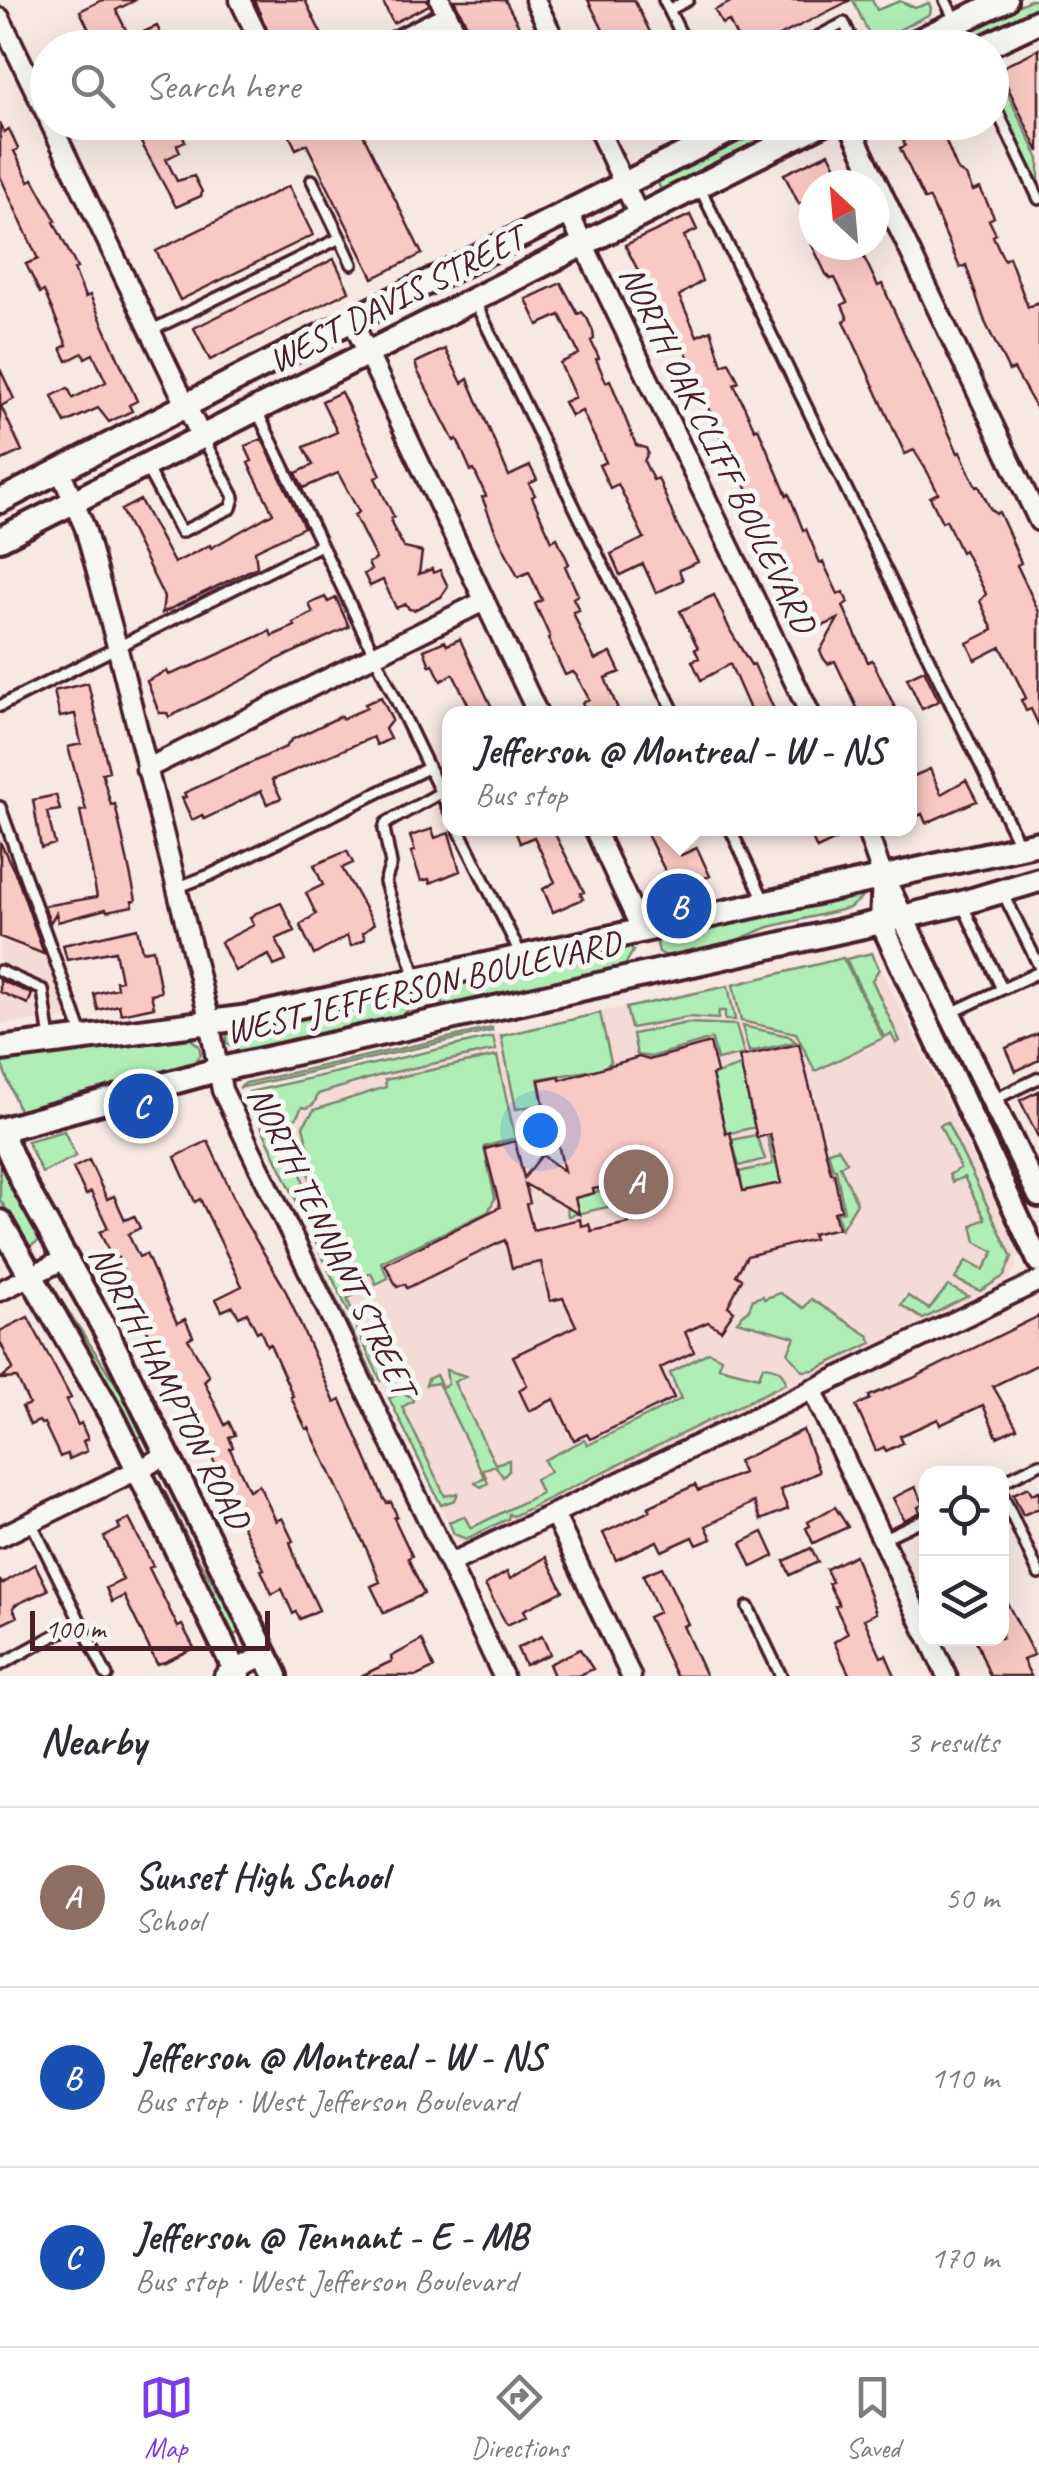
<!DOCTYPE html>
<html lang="en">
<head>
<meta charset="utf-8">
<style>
	:root { --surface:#fff; --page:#f2f2f3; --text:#2b2b33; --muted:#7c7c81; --line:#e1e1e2; --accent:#7c3aed }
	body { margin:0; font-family:Caveat,sans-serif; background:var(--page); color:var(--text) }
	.controls { position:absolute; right:30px; bottom:30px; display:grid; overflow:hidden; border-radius:20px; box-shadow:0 10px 40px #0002 }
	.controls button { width:90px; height:90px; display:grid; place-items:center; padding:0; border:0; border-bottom:2px solid var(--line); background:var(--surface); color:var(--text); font:50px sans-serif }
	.compass { position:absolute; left:799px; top:170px; width:90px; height:90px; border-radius:50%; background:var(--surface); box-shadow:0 10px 40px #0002; rotate:334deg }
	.scale { position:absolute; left:30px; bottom:25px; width:240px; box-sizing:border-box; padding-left:10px; border:5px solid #4a1f2b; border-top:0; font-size:28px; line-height:35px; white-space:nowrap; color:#4a1f2b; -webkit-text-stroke:8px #f6f6f2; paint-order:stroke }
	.you { position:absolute; left:540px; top:1130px; width:35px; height:35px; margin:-25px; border:8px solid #fff; border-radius:50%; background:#1a73e8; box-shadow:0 0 0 15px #1a73e833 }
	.badge { display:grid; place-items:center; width:65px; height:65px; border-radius:50%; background:var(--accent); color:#fff; font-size:32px; font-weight:700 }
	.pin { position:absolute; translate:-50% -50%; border:5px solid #fff; box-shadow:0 2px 10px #0006 }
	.popup { position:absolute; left:442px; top:706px; width:475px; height:130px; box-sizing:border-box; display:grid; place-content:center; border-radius:20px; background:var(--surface); filter:drop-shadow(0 2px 8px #0005); font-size:32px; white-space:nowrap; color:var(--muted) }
	.popup b { font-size:38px; color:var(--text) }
	.popup::after { content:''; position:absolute; left:50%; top:100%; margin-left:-20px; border:20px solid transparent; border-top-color:var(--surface) }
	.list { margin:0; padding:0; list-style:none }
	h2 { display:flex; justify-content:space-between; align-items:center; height:130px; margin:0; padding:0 40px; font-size:42px }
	h2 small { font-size:32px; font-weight:400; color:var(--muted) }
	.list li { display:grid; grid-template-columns:65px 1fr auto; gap:30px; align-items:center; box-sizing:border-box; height:180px; padding:0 40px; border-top:2px solid var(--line) }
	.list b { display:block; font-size:38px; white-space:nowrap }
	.list p { margin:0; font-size:32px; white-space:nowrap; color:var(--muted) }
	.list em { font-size:32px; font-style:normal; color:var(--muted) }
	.icon { flex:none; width:55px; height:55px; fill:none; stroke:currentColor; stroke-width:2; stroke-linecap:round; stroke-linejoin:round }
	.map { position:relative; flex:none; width:1039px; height:1676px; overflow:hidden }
	.search { position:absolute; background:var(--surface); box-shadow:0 10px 40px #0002; left:30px; right:30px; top:30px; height:110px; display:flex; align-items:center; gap:25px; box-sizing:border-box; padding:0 35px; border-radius:55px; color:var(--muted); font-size:38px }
	.sheet { height:670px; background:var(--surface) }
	nav { display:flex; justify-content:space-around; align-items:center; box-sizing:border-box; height:140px; border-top:2px solid var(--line); background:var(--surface); font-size:28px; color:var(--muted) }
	nav a { display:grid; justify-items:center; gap:5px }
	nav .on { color:var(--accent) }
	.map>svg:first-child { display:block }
	.built { fill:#f5dbd6 }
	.green { fill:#afeeb6; stroke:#7c8670; stroke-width:2.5 }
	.building { fill:#f9c9c3; stroke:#4a1f2b; stroke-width:2.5; fill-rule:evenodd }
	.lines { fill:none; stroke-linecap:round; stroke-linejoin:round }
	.service-casing { stroke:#4a1f2b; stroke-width:16 }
	.minor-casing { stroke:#4a1f2b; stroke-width:25 }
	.tertiary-casing { stroke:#4a1f2b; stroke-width:28 }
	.secondary-casing { stroke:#4a1f2b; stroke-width:30 }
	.service { stroke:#f6f6f2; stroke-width:9 }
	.minor { stroke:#f6f6f2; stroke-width:18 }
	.tertiary { stroke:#f6f6f2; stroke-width:20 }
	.secondary { stroke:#f6f6f2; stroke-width:22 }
	.labels { text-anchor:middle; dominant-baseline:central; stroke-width:10; stroke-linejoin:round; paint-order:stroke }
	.street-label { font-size:35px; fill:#4a1f2b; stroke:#f6f6f2 }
</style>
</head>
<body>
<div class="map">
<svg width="1039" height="1676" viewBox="0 0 1039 1676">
	<rect width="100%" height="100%" fill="#f7e8e4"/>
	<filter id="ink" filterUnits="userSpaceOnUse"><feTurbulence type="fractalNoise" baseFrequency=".01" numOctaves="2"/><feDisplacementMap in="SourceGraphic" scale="20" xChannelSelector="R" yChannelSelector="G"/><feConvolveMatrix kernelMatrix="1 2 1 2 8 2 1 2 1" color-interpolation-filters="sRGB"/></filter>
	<g filter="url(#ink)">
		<path class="built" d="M7,825L71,1018L0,1024V829Z
			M873,951L1018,1249L1016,1266L1009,1280L467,1544L457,1542L245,1096L248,1091Z"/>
		<path class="green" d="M853,0H872L877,10L900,1L915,8L929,3L931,8L930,14L873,43Z
			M1030,0H1039V7L954,47L942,48L971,27Z
			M994,65L1039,159V189L992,91Z
			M775,123H797L662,191L657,182Z
			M851,893L863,897L849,908L769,927L724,945L666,956L659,952L657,943L660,935Z
			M625,942L633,951L625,965L446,1006L434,996L436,988L444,983Z
			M872,953L879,969L872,980L900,1041L896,1043L891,1034L884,1037L846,959Z
			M843,958L883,1038L815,1071L796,1033L741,1021L733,985Z
			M728,986L735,1020H725V1011H719L718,1019L689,1017L631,1028L626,1008Z
			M397,993L407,997L409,1009L403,1015L238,1051L226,1042L227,1035L234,1029Z
			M600,1013L611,1062L601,1069L538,1079L543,1104L516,1109L501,1036Z
			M687,1023L736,1025L744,1054L717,1060L712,1039L651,1057L637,1055L633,1034Z
			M742,1026L789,1036L796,1042L749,1052Z
			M492,1028V1031L239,1088L246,1083Z
			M493,1037L496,1050L381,1075L318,1094L314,1104L307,1108L302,1107L293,1124L301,1161L306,1160L307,1166L300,1169L308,1200L351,1287L365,1281L366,1284L363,1290L347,1299L377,1364L391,1359L393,1363L389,1375L381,1381L247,1096L249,1092Z
			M191,1039L199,1046L201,1055L193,1063L20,1113L0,1060Z
			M497,1056L515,1138L484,1147L495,1198L488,1212L381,1262L388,1278L376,1284L371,1273L356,1280L354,1276L358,1274L320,1196L316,1197L308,1172L314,1170L303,1126L314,1110L386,1087L385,1080Z
			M741,1066L755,1127L726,1134L712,1075Z
			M236,1094L376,1381L369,1376L236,1100Z
			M947,1122L1012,1257L1004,1276L980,1291L955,1279L966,1261L983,1270L994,1252L976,1242L972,1225L985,1219L964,1177L952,1182L949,1175L960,1168L940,1125Z
			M64,1131L76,1156L42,1173L27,1141Z
			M756,1135L765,1159L739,1166L732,1140Z
			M767,1135H770L781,1183L743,1191L739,1172L773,1164Z
			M838,1148L847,1162L840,1166L857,1203L841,1229L837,1213L844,1211L836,1169H833L828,1151Z
			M0,1165L37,1235L39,1241L30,1246L0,1200Z
			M613,1187L616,1205L568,1216L565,1201Z
			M948,1286L968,1296L923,1319L901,1305L908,1296L929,1309Z
			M780,1293L804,1308L811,1299L869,1336L872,1343L815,1370L803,1371L788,1353L795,1337L737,1321L749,1309L753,1299L763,1296L764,1299Z
			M59,1297L123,1395L144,1435L136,1439L132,1432Z
			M709,1352L721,1358L719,1367L759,1377L763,1366C776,1367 783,1370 786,1383L513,1516L509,1514L508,1519L466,1539L454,1534L449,1522L464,1516L471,1528L541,1493L535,1479L550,1472L544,1460L584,1440L588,1445L681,1399L670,1373Z
			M446,1370L466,1376L454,1382L495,1464L509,1460V1471L503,1477L495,1465L483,1470L488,1483L481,1487L475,1483L484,1477L438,1383L426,1385L428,1379L436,1375L442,1387L448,1384Z
			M402,1393L412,1397L413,1401L402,1407L445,1496L458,1493L455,1500L441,1505L389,1398Z
			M165,1491L194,1552L240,1628V1632L234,1635L162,1492Z"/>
		<path class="building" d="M102,0H136L116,10L130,38L157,26L165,43L156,48H98L80,11Z
			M254,0H305L328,48H275Z
			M382,0H428L429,5L393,23Z
			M454,0H505L527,41L514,48H479Z
			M588,0H634L655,42L644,48H612Z
			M735,0H851L755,48H742L729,21L722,24L715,10Z
			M1039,49V152L999,69Z
			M130,122H151L158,137L179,127L185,141L177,145L180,152L166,159L177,181L194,176L202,192L201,196L176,207Z
			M283,122H357L422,254L373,278L308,147L307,144L296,149Z
			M0,123L4,132L9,129L18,149L14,151L29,181L33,179L56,221L54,222L77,268L74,269L85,297L90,295L137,401L129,405L132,411L109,422L98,408L65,423L52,396L68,388L73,398L106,382L93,354L85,358L83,353L67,361L61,348L67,345L44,291L40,293L26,264L38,259L0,176Z
			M940,127L958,171L966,176L973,191L980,188L994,217L989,220L996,234L993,236L1004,260L1009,257L1028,307L1039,302V413L1014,369L1009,371L985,322L966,265L960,268L930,199H924L900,148L905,146L903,140Z
			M829,153L845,185H814V197L799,204L784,174Z
			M289,186L313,235L180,300L156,251Z
			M690,215L697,230L684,236L702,281L679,296L697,336L711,330L722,365L729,362L739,382L734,384L755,430L758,428L787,496L789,494L803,530L806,529L820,563L823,562L838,594L843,592L848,602L843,606L868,662L872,660L898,714H860L835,661L828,664L824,659L820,651L838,619L812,631L773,544L777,542L765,516L759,518L756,510L761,508L756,496L752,498L718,432L679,335L675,337L670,331L651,289L648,290L625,245Z
			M812,245H858L878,286L882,284L958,453L960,452L976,487L979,486L990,508L996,514L999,512L1009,534L1021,563L1017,565L1039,612V726L1031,709L1026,711L1021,700L1026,698L1001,647L975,660L967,643L993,630L980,601L986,594L964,550L961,552L946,520L942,522L930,497L938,493L927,471L914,450L905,454L844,321L848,319L842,305L847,302L835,278L831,279L826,274Z
			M334,259L349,291L210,360L194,328Z
			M561,283L578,314L582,312L587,318L593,331L594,339L591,341L599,358L596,359L606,382L610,380L636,445L646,448L648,453L644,461L653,480L658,478L677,525L698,562L679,570L683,580L656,593L643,564L620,575L611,554L644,538L618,484L610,488L599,465L606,462L582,411L571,416L564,402L575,397L560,363L579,354L560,315L538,325L526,299Z
			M445,349L462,383L468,379L509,476L530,466L537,480L529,484L535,495L532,497L552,541L557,538L569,564L565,566L578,595L573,598L579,610L573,612L582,634L595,660L611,653L620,672L605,678L620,714H587L582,703L589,699L576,675L573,672L565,675L548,638L550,637L535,604L542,600L529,572L518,577L495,530L482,497L486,496L474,470L471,471L457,439L454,441L418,372L415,363Z
			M0,369L14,399L1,406L22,451L0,461Z
			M341,392L381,475L375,478L394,517L391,519L392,525L404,548L422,552L419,574L432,569L433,573L440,570L448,587L441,597L414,610L409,609L406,604L396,608L383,580L370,586L364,574L371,570L368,563L376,559L354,515L359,512L338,473L303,488L296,473L313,465L304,447L337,432L322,401Z
			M262,439L304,527L255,551L257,567L162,613L164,597L121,510L140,500L174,563L210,545L211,548L273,513L248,463L252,461L245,446Z
			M714,595L731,632L751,665L754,664L776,714H752L730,664L701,680L692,661L699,658L695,649L698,648L680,611Z
			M325,597L328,602L336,598L349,627L274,661L247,678L169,717L167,713H159L147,681L167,671L169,675L195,665L270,631L272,636L295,626L293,623L313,613L309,604Z
			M460,639L468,657L495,714H473L453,674L441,681L433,664L430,666L424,650L445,641L447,645Z
			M924,670L939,701L922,709L907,678Z
			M88,683L109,771L102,773L111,805L115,804L136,900L132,901L133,906L107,911L106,909L58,922L56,913L50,923L44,906L97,897L80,811L86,810L68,747L81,744L75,714L60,717L54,691Z
			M381,697L392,720L385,729L390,739L377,745L373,737L272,780L281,798L267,804L261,791L204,819L202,815L192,820L182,798L186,797L184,793L286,747L291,740L341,716L342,719L367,708L365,704Z
			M930,769L941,794L966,780L977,801L926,823L922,814L909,820V778Z
			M56,795L60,810L47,812L55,844L41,848L33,800Z
			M514,828H552L584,892L580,893L583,899L553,912L543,889L555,882L534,837L520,843Z
			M644,828H669L681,855L697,848L710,876L674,889Z
			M807,828H831L836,840L817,849Z
			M432,829L435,838L449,833L460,871L430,883L429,879L421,881L411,852L415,851L410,836Z
			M0,842L17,877L44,954L0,937Z
			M347,851L353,863L342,868L374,924L363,933L365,939L351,946L347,936L314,955L300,925L316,914L306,893L323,885L314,865Z
			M281,903L295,931L276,939L286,961L274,966L269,955L235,971L221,942L254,925L250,918L256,913Z
			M137,928L142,951L153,949L161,992L151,994L154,1007L121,1014L119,1005L98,1010L94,994L117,988L116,981L121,980L115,951L67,960L63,945Z
			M0,980L32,994L28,1004L0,992Z
			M1039,1033V1060L1016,1071L1006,1048Z
			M710,1043L717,1073L712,1075L726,1134L730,1132L743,1191L781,1183L770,1134L757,1138L739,1057L799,1044L831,1173H834L841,1210L834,1212L838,1228L812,1234L814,1239L747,1256L736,1275L742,1279L728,1306L734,1311L721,1330L708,1322L685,1332L694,1352L660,1368L674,1398L590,1439L587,1434L574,1440L554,1399L529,1411L519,1390L527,1385L513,1356L576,1326L563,1298L550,1301L541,1262L512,1268L505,1240L407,1288L405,1284L397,1287L385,1264L500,1207L485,1149L515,1141L524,1178L542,1155L564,1171L551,1111L546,1117L539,1080L559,1076L560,1080L639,1057L649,1060ZM525,1184L579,1214L575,1198L594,1193L593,1189L621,1184L629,1223L591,1231L589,1224L581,1226L580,1219L533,1230L526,1204L530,1203Z
			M1039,1091V1139L1020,1100Z
			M208,1141L243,1218L284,1287L335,1403L341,1400L384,1499L387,1503L391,1502L397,1516L394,1518L412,1556L408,1558L424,1594L384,1613L371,1586L380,1582L367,1550L309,1428L306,1429L291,1397L293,1396L270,1344L267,1346L260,1330L257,1332L247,1313L239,1317L233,1306L222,1311L216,1299L242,1286L200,1199L195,1202L175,1157Z
			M89,1160L107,1199L114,1196L125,1220L134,1216L140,1228L128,1234L139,1257L146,1254L177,1323L185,1319L193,1336L188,1339L209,1376L204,1381L225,1425L229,1422L235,1435L229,1437L233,1447L230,1449L249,1490L259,1485L276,1521L282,1518L293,1541L290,1542L298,1566L319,1610L300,1619L296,1612L293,1614L282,1589L272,1594L261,1570L264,1569L215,1471L218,1470L198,1426L193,1428L169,1370L162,1359L160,1360L147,1335L149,1334L118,1258L113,1261L100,1232L108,1228L91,1192L86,1195L73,1168Z
			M1039,1316V1364L993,1386L1017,1428L997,1437L983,1405L940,1425L938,1419L900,1436L903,1443L886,1451L884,1447L876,1451L856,1406L870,1399L869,1396L911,1379Z
			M28,1317L71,1398L66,1400L78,1425L81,1423L88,1439L83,1441L87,1451L69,1459L67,1454L60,1457L44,1423L41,1424L39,1421L30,1425L22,1407L29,1404L17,1378L0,1379L13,1369L0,1342V1331Z
			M803,1430L819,1472L780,1490L788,1509L761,1520L754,1502L706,1526L712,1539L704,1542L697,1545L693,1537L662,1551L657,1541L616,1560L603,1533L650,1511L648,1507L695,1485L698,1491L743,1473L738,1461Z
			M915,1487L924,1504L918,1507L920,1512L904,1520L893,1498Z
			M1028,1487L1032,1494L1039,1491V1508L1023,1515L1013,1494Z
			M835,1507L848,1527L813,1543L806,1528L810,1526L808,1522Z
			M129,1519L153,1566L149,1568L178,1627L182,1625L194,1648L165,1662L157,1664L124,1596L112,1602L106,1588L123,1580L104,1537L120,1529L118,1524Z
			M763,1532L774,1556L752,1567L741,1543Z
			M811,1548L818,1562L790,1575L784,1561Z
			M855,1555L876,1613L864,1619L881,1657L886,1655L895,1676H850L834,1642L848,1633L835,1606L839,1605L828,1583L832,1582L826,1569Z
			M546,1557L563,1591L524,1610L527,1616L507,1625L485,1585L507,1572L510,1579Z
			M35,1564L48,1590L15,1605L13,1608L17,1617L0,1625V1580L2,1584Z
			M662,1567L688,1624L683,1626L706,1676H676L648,1617L659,1612L643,1575Z
			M1002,1593L1034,1655L1023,1660L1031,1676H990L975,1638H1002Z
			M542,1636L550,1654L525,1665L517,1648Z
			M422,1640L434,1668L417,1676H361L392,1661L391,1657Z
			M580,1649L593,1669L578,1676H554L549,1664Z"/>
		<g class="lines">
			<g class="service-casing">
				<path id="service" d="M664,0L688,48
					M945,0L955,20
					M669,10L688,0
					M796,48L844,23L856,48
					M992,100L1039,199
					M700,188L1019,844
					M340,238L352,264
					M475,302L675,714
					M150,331L340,238L312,180
					M257,411L449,810
					M146,467L181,532L231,508L234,497L202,436
					M0,706L321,545
					M0,807L83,1037
					M458,828L521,955
					M730,828L765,902
					M176,888L210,875L428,768
					M1004,895L1039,966
					M963,906L1002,989
					M0,971L43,990L50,1040
					M416,978L385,882L391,864L384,829L386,823L440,793
					M951,1013L1039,972
					M993,1100L1039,1078
					M1002,1482L1039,1464
					M1002,1494L1039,1574
					M31,1522L107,1676
					M882,1539L926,1518
					M748,1607L781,1676
					M0,1665L79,1622"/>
			</g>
			<g class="minor-casing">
				<path id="minor" d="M240,0L263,48
					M440,0L464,48
					M535,0L558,48
					M0,18L48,117
					M382,48L447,15
					M50,122L201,436
					M595,122L639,216
					M848,122L1039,521
					M568,212L810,714
					M352,320L538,714
					M60,470L85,528L117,646L207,1010L222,1090L503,1676
					M146,769L484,601
					M594,828L641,929
					M866,828L883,877
					M0,1291L65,1259
					M812,1389L926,1633
					M554,1514L631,1676
					M0,1537L168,1455
					M451,1563L1039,1281
					M929,1638L947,1676
					M224,1676L266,1654"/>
			</g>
			<g class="tertiary-casing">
				<path id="tertiary" d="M883,877L881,922L1039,1262
					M884,879L1039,1196"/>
			</g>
			<g class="secondary-casing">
				<path id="secondary" d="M903,48L1005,0
					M982,48L1039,21
					M0,501L352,320L748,122
					M0,539L825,122
					M0,1049L249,1017L1039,843
					M0,1130L217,1070L881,922L962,903L1039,880
					M0,1131L25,1186L107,1333L276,1676
					M0,1222L113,1418L238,1676"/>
			</g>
			<use href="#service" class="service"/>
			<use href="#minor" class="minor"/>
			<use href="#tertiary" class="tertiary"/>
			<use href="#secondary" class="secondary"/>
		</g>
	</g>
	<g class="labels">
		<g class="street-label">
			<text transform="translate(396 299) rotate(-27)">WEST DAVIS STREET</text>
			<text transform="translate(718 449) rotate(64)">NORTH OAK CLIFF BOULEVARD</text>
			<text transform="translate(423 987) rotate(-13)">WEST JEFFERSON BOULEVARD</text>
			<text transform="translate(332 1241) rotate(64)">NORTH TENNANT STREET</text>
			<text transform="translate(170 1387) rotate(63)">NORTH HAMPTON ROAD</text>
		</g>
	</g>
</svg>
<div class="controls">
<button><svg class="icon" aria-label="locate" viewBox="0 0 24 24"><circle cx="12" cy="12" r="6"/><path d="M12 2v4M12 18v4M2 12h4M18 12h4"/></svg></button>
<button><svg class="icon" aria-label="layers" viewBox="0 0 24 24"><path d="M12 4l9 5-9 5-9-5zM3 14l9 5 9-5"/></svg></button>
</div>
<svg class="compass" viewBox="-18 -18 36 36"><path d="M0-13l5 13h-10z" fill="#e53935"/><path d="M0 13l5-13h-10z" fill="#7c7c81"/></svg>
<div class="scale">100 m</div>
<div class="you"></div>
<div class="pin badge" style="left:636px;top:1182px;background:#8d6e63">A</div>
<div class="pin badge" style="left:679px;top:906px;background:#1a4fb4">B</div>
<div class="popup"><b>Jefferson @ Montreal - W - NS</b>Bus stop</div>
<div class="pin badge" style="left:141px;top:1106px;background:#1a4fb4">C</div>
<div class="search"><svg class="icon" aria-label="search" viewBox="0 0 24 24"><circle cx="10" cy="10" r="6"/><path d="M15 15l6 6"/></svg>Search here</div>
</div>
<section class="sheet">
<h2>Nearby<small>3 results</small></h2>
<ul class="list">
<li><span class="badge" style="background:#8d6e63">A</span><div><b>Sunset High School</b><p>School</p></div><em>50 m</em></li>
<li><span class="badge" style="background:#1a4fb4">B</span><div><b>Jefferson @ Montreal - W - NS</b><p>Bus stop · West Jefferson Boulevard</p></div><em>110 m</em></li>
<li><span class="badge" style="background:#1a4fb4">C</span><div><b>Jefferson @ Tennant - E - MB</b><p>Bus stop · West Jefferson Boulevard</p></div><em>170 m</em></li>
</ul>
</section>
<nav>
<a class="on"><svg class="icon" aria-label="map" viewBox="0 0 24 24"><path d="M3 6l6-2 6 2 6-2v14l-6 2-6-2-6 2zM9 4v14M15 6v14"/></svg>Map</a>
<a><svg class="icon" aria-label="directions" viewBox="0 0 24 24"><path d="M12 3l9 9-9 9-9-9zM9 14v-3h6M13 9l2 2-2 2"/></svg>Directions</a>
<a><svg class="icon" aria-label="saved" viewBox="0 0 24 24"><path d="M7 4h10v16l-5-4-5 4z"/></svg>Saved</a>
</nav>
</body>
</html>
